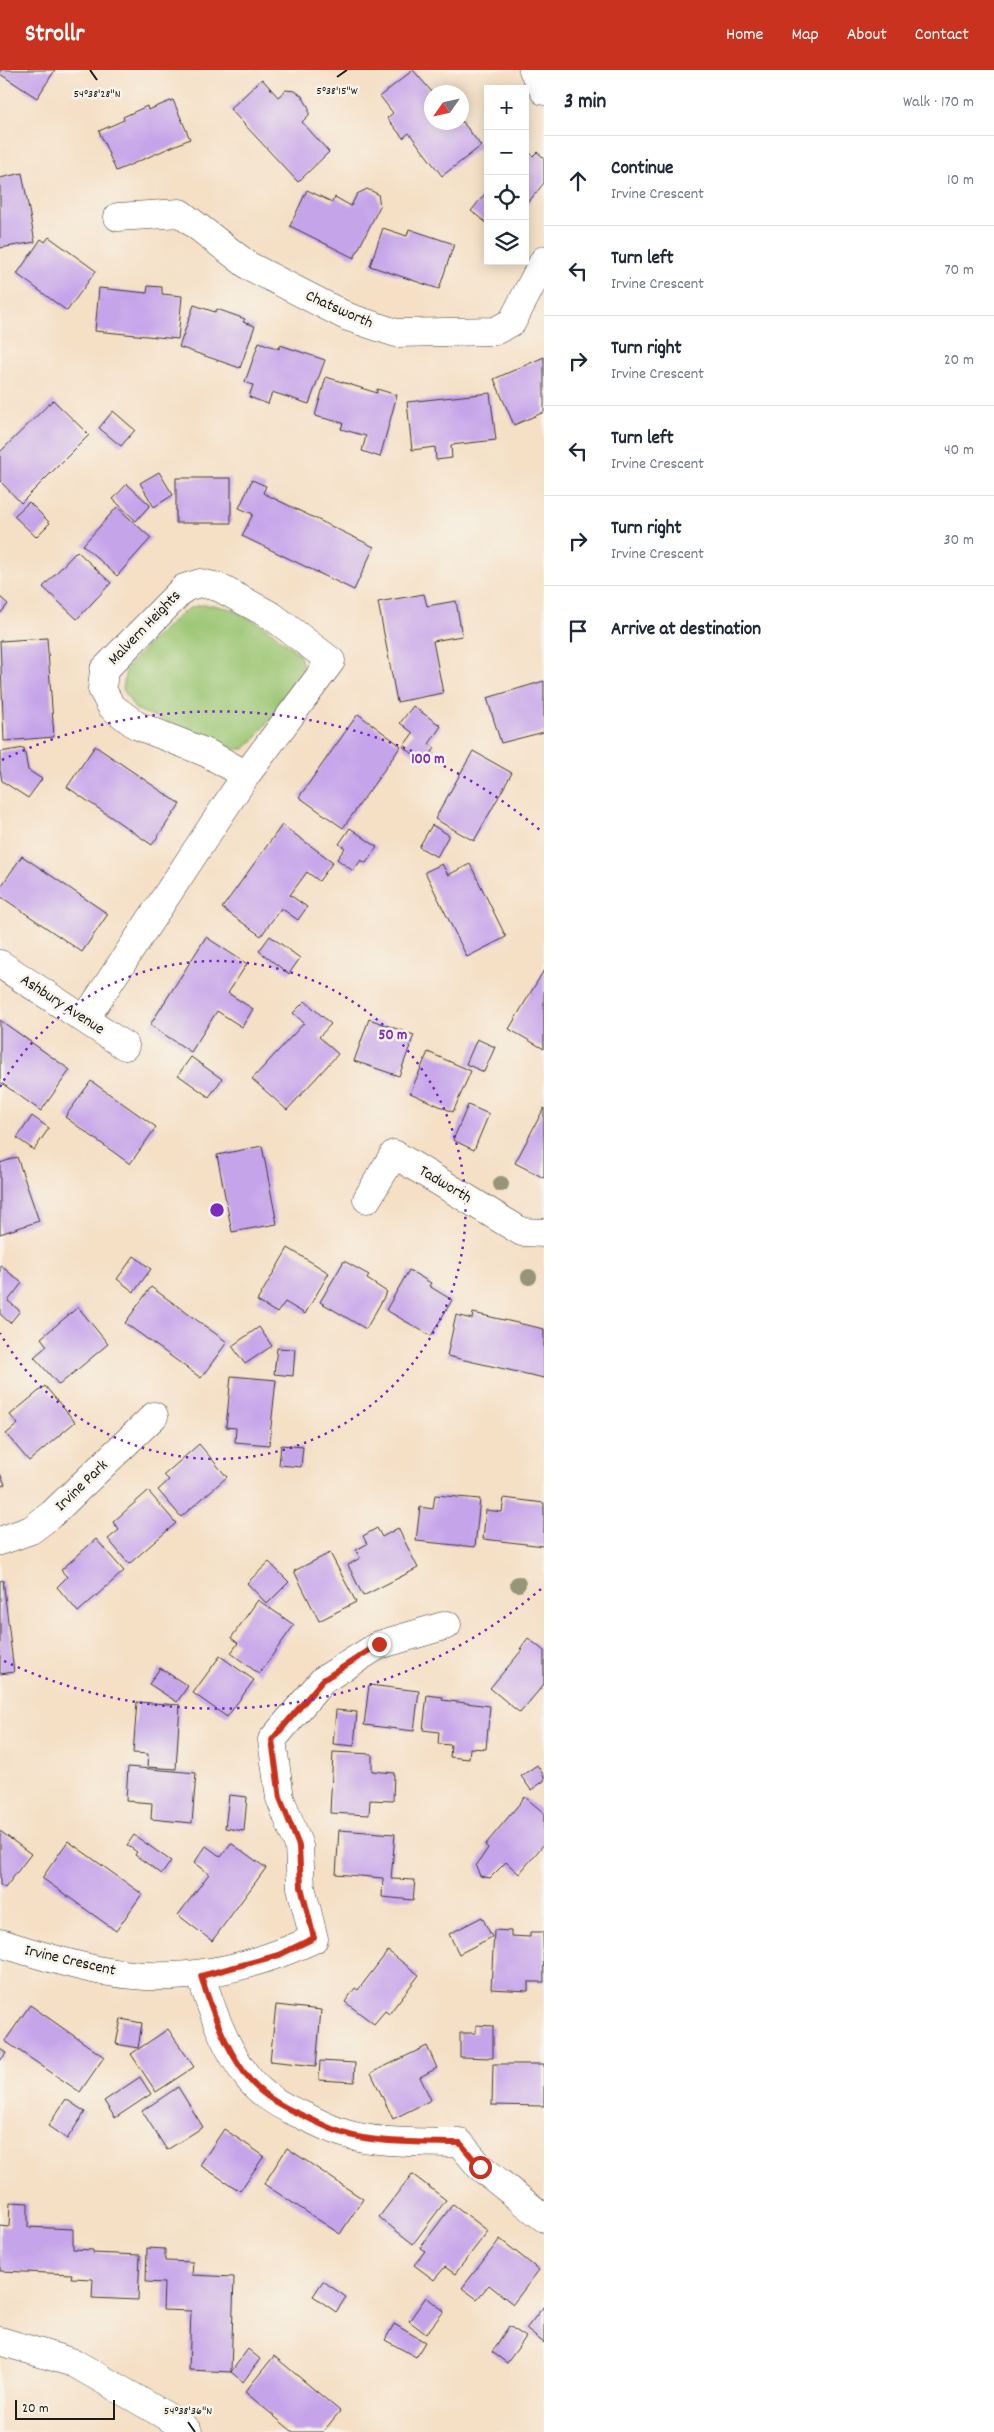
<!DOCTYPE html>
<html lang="en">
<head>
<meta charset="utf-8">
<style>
	:root { --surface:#fff; --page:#f2f2f3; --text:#1f2937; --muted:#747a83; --line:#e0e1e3; --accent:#c8321e }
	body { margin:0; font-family:Dekko,sans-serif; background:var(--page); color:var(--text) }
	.controls { position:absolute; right:15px; top:15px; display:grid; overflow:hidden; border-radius:0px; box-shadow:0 2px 12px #0003 }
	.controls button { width:45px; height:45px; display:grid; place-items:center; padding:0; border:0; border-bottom:1px solid var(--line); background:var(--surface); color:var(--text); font:25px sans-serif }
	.compass { position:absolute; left:424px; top:15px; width:45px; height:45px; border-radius:50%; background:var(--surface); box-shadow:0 2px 12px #0003; rotate:236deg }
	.scale { position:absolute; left:15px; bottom:12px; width:100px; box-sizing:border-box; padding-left:5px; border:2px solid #1c1c1c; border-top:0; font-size:14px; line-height:18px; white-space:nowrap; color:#1c1c1c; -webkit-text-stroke:4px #f7f3e8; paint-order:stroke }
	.stop { position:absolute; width:15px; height:15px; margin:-11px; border:4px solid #c8321e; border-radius:50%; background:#fff }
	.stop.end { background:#c8321e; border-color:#fff; box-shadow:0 1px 5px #0008 }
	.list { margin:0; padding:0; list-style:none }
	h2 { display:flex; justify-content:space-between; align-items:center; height:65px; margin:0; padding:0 20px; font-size:21px }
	h2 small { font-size:16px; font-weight:400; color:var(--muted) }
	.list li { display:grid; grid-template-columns:32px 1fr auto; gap:15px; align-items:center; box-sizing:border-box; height:90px; padding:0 20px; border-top:1px solid var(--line) }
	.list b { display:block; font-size:19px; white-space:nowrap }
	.list p { margin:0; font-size:16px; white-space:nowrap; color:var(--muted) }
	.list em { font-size:16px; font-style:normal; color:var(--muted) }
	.icon { flex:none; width:28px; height:28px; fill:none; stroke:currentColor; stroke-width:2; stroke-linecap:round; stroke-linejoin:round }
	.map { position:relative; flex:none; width:544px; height:2362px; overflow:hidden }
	header { display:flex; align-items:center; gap:30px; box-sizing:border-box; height:70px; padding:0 25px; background:var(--accent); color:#fff }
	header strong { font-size:24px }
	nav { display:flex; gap:28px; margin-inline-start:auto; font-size:18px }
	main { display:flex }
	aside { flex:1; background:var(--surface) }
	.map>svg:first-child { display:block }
	.green { fill:#9ac571; stroke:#5b7046 }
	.building { fill:#c6a4ea }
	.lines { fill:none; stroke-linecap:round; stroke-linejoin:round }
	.minor-casing { stroke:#3d3935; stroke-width:29 }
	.minor { stroke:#fff; stroke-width:28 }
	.tree { fill:#969479 }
	.route { stroke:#c8321e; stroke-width:6 }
	.ticks { fill:none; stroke:#1c1c1c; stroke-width:2 }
	.ring { fill:none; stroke:#7b2cbf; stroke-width:2.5; stroke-dasharray:2.5 5 }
	.labels { text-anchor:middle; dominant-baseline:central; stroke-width:5; stroke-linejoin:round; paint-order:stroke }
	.street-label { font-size:16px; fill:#1c1c1c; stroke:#f7f3e8 }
	.ticks-label { font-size:12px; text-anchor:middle; fill:#1c1c1c; stroke:#f7f3e8; stroke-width:5; stroke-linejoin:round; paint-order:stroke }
	.centre { fill:#7b2cbf; stroke:#f7f3e8; stroke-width:2.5 }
	.ring-label { font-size:15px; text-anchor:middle; font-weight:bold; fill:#7b2cbf; stroke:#f7f3e8; stroke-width:5; stroke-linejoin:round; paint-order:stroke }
</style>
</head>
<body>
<header>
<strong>Strollr</strong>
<nav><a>Home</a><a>Map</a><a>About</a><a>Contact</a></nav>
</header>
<main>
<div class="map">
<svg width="544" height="2362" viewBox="0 0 544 2362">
	<rect width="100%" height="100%" fill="#f7f3e8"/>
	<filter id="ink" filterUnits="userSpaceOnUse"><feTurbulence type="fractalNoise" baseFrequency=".02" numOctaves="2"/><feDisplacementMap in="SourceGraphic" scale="10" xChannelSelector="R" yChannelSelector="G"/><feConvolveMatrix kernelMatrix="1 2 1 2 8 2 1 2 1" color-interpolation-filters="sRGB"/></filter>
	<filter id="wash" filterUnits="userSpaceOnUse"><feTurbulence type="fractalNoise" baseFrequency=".0096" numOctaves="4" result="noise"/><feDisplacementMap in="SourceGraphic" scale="20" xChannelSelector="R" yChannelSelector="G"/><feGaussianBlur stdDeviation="1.12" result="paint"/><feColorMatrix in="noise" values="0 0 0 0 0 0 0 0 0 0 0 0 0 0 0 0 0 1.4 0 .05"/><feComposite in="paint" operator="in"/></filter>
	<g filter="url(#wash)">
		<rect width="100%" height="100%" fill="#f5dfc5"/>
		<path class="green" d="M200,535H213L231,539L266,557L299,584L303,595L301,609L255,669L244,679H234L135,639L123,619L126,599L147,575L182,543L190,538Z"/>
		<g id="blocks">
			<path class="building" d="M0,0H55L37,28L0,4Z
				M413,0L432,22V52H462V51L481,76L442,106L409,63L403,68L387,48L393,43L380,26Z
				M262,9L278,27L286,20L295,21L302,26L309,38V45L302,52L329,82L298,112L230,39Z
				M173,30L190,69L116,101L99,61L124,50L123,47L147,36L148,40Z
				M525,79L533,86L537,82L544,88V113L525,136Z
				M22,103L35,172L0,178V108Z
				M367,119L378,124L380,136L354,188L290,156L307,120L332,132L335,127L351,136L357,124Z
				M488,120V154L471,141Z
				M383,158L407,166L409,159L454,174L439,219L370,196Z
				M49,167L96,201L67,241L17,204L41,169L45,172Z
				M148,216L162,217V224L182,226L178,269L95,261L99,218L147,223Z
				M194,235L215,242L217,239L245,249L243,252L255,256L240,298L179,277Z
				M259,272L279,279L280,275L325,290L309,334L272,322L268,334L249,327L253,315L245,312Z
				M544,287V342L514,355L494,309Z
				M326,307L377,323V319L397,325L380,387L362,381L366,366L341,359L343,353L315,346Z
				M490,323L496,370L451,375L452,388L436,390L435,377L412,380L407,332Z
				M53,330L89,365L21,433L0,411V382Z
				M113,341L135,360L121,376L99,358Z
				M159,402L173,425L154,437L140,413Z
				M176,408H231V453H176Z
				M252,410L266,416L263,423L374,477L354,520L242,466L253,444L239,438Z
				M127,414L150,435L136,451L113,429Z
				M29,432L50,453L36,467L14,446Z
				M117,437L151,468L117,506L83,475Z
				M77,481L111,513L77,549L43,517Z
				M424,524L427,536L456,531L462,566L433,571L443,623L397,632L378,532Z
				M0,527L8,534L0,544Z
				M47,568L54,667L4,671L0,571Z
				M544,611V662L501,673L487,628Z
				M413,636L441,656L429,674L435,678L425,692L403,677L413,663L400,653Z
				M358,644L401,676L343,758L299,727Z
				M95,676L180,734L152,775L67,717Z
				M24,678L28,700L42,709L28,728L2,711L0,700V682Z
				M473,681L512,703L474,771L435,749Z
				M282,755L333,792L319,811L307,802L290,825L307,837L298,850L281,838L261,866L222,838Z
				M432,755L449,765L437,787L419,777Z
				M350,758L377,777L366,793L361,790L353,801L337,789L345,778L339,774Z
				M22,786L108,844L82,882L0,826V818Z
				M442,794L448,805L470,794L506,867L467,887L425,802Z
				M270,866L300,888L289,904L259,881Z
				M206,867L247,894L228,923L253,939L242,957L217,941L191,982L150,955Z
				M544,900V979L509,959Z
				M305,931L331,954L319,967L338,984L287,1040L252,1009L304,953L293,943Z
				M369,949L414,965L399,1006L354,991Z
				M0,950L70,1000L41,1041L0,1012Z
				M477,969L495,977L484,1002L466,994Z
				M428,982L471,1001L453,1042L410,1023Z
				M191,987L222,1009L209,1027L178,1005Z
				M91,1011L156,1057L130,1094L65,1047Z
				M468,1035L489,1044L474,1080L453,1070Z
				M544,1038V1108L515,1093Z
				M32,1046L49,1058L34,1080L17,1068Z
				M262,1076L277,1154L232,1162L217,1085Z
				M17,1087L39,1151L0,1164V1093Z
				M288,1178L329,1203L305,1244L285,1232L277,1243L257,1231Z
				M134,1186L151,1199L134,1222L117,1209Z
				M344,1191L369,1205L367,1209L387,1222L366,1259L320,1232Z
				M0,1195L22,1213L8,1231L20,1241L10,1253L0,1244Z
				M409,1200L431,1213L429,1216L452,1230L431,1266L386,1240Z
				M151,1217L227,1272L201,1308L125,1253Z
				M78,1237L108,1274L59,1315L34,1287L47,1276L41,1268Z
				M473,1243L544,1259V1308L447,1286L456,1245L472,1249Z
				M259,1257L272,1276L245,1294L232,1276Z
				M277,1278L295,1279L293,1306L274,1304Z
				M231,1306L276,1310L269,1375L235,1372L236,1358L226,1357Z
				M45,1316L75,1352L29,1391L6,1364L18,1354L10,1345Z
				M199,1374L227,1407L181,1447L158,1420L169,1410L164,1405Z
				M281,1375L303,1377L301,1397L279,1395Z
				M0,1404L5,1414L0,1417Z
				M148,1421L176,1453L129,1494L108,1469L119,1460L113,1452Z
				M435,1425L480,1429L475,1477L416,1471L420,1437L433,1439Z
				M504,1428L544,1433V1476L483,1469L486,1440L502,1442Z
				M377,1458L382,1467L398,1458L418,1498L363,1526L348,1495L360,1488L356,1480L367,1474L363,1466Z
				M96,1469L124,1501L78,1542L57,1517L67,1507L61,1500Z
				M330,1483L356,1532L319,1551L294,1501Z
				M269,1492L289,1512L267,1534L247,1513Z
				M3,1510L14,1602L0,1604V1511Z
				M258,1530L294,1555L259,1604L231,1583L238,1573L231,1568Z
				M528,1568L544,1581V1614L520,1643L490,1618L522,1580L520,1579Z
				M220,1586L254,1610L227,1647L193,1623Z
				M160,1598L188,1616L177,1632L149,1614Z
				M369,1615L419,1621L414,1661L364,1655Z
				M427,1625L443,1627L442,1630L490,1636L486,1679L470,1678L469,1689L450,1687L451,1675L438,1674L439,1662L423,1660Z
				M137,1632L180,1635L176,1699L147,1697L148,1684L133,1683Z
				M336,1640L357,1642L354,1676L333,1674Z
				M333,1682L372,1684V1701L394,1703L393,1731L370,1730L369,1745L330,1743Z
				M537,1695L544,1706V1711L531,1720L521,1706Z
				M128,1697L196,1703L192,1753L151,1749L152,1733L126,1731Z
				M229,1725L247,1727L244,1761L225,1758Z
				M525,1727L544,1743V1774L519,1804L506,1792L490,1808L480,1806L476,1796L488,1778L485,1775Z
				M339,1760L395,1764L391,1809L415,1810L413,1830L382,1827L383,1808L336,1804Z
				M0,1761L31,1784L5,1818L0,1815Z
				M134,1765L171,1791L162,1804L135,1785L137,1782L127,1775Z
				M68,1771L142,1824L116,1861L42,1808Z
				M231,1773L266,1798L212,1871L178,1845L209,1804L194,1793L206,1776L221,1787Z
				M482,1847L492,1867L459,1884L449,1864Z
				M494,1860L511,1861V1866L530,1867V1862H543L544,1912H528V1921L491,1919Z
				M388,1881L419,1905L389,1944L385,1941L374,1954L345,1932L355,1918L358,1920Z
				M30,1935L104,1987L80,2022L5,1971Z
				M276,1935L321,1940L316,1996L270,1991Z
				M121,1949L142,1953L138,1978L116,1974Z
				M476,1955L493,1956V1988L460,1987V1963H476Z
				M168,1959L194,1997L156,2022L131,1984Z
				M427,1976L437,1998L420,2007L431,2030L393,2049L371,2003Z
				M0,1979L6,1983L0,1991Z
				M320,1991L355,1993L354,2012L319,2010Z
				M493,1994H544V2036L492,2035Z
				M140,2007L151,2024L115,2048L104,2031Z
				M178,2017L203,2057L167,2080L142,2041Z
				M66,2029L85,2042L67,2069L48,2056Z
				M224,2059L264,2086L240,2121L200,2095Z
				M287,2078L363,2129L340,2164L264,2114Z
				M412,2104L446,2130L413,2174L379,2147Z
				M10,2132L28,2133V2157L73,2159V2179L93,2180V2183L140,2185L138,2230L92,2228L93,2209L71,2208L72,2204L0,2201V2156L9,2157Z
				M453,2134L488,2161L455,2204L445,2197L434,2210L414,2195L425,2181L420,2178Z
				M500,2169L539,2200L513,2234L489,2215L477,2229L462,2218Z
				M147,2178L165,2179V2191L193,2192L192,2205L234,2207L231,2302L189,2300L191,2241L163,2240L164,2213L146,2212Z
				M323,2211L346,2227L336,2242L313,2226Z
				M426,2227L444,2241L426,2264L409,2251Z
				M544,2236V2273L526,2259Z
				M394,2254L425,2272L416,2287L385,2270Z
				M509,2256L526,2267L507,2293L492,2282Z
				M248,2279L260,2289L243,2312L231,2302Z
				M274,2286L340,2341L323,2362H293L245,2322Z"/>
		</g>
	</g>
	<g filter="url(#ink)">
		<use href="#blocks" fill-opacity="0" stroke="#3d3935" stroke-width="1"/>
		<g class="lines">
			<g class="minor-casing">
				<path id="minor" d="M533,0L544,21
					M118,147L180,143L249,196L348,247L396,263L495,261L512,252L544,190
					M0,894L125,976
					M85,949L246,705L331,591L272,546L218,517L200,513L184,518L104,600L102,619L111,636L136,655L207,683L246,705
					M367,1129L394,1084L522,1162L544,1163
					M0,1471L31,1460L52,1444L154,1346
					M0,1873C34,1883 69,1895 103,1901C178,1915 247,1900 314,1869L301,1817L299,1776L280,1728L272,1670L323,1610L379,1575L447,1555
					M201,1906C212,1941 224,1975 246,2005C260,2025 282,2037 304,2046C317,2052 329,2059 343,2063C376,2074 424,2072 460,2073L480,2097L544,2148
					M0,2271L74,2293L180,2354L188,2362"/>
			</g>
			<use href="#minor" class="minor"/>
		</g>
		<g class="tree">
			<circle cx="501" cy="1114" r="8"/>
			<circle cx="529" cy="1207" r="8"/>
			<circle cx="518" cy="1514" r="8"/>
		</g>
	</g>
	<g class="lines" filter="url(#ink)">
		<path class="route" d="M379,1574L323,1610L272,1670L280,1728L299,1776L301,1817L314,1868L279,1885L201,1906C212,1941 224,1975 246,2005C260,2025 282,2037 304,2046C317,2052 329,2059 343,2063C376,2074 424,2072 460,2073L480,2097"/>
	</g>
	<path class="ticks" d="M90,0L97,10M337,7L347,0M188,2352L195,2362"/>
	<g class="ring">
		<path d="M0 1017A249 249 0 1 1 0 1263"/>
		<path d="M541 1519A499 499 0 0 1 2 1590M2 690A499 499 0 0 1 541 761"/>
	</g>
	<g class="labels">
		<g class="street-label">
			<text transform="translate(339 240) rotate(24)">Chatsworth</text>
			<text transform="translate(145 558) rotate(-46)">Malvern Heights</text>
			<text transform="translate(62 935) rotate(33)">Ashbury Avenue</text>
			<text transform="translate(445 1115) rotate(31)">Tadworth</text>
			<text transform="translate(82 1416) rotate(-44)">Irvine Park</text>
			<text transform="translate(70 1891) rotate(13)">Irvine Crescent</text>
		</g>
	</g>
	<g class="ticks-label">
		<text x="337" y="24">5°38'15"W</text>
		<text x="97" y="27">54°38'28"N</text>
		<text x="188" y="2344">54°38'36"N</text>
	</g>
	<circle cx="217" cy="1140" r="8" class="centre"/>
	<g class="ring-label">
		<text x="428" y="693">100 m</text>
		<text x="393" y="969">50 m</text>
	</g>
</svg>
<div class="controls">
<button>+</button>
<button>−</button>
<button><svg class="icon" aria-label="locate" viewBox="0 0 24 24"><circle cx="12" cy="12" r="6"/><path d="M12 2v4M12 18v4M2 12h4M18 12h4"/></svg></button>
<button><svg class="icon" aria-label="layers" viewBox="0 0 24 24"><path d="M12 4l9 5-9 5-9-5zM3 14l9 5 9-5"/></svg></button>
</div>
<svg class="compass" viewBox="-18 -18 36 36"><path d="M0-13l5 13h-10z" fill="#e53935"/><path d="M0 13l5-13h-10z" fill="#747a83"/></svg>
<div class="scale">20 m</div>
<div class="stop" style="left:480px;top:2097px"></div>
<div class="stop end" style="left:379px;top:1574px"></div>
</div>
<aside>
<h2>3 min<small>Walk · 170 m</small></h2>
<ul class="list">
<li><svg class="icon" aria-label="ahead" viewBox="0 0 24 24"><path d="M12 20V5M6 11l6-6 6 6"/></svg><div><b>Continue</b><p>Irvine Crescent</p></div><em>10 m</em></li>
<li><svg class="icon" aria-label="left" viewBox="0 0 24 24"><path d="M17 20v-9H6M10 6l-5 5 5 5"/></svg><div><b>Turn left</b><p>Irvine Crescent</p></div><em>70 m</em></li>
<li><svg class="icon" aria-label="right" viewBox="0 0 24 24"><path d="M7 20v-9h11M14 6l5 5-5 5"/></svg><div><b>Turn right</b><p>Irvine Crescent</p></div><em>20 m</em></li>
<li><svg class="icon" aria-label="left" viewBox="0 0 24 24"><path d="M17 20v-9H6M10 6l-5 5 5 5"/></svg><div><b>Turn left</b><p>Irvine Crescent</p></div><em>40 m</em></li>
<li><svg class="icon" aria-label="right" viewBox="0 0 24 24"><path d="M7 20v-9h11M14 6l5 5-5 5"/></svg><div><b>Turn right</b><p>Irvine Crescent</p></div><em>30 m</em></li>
<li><svg class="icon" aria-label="arrive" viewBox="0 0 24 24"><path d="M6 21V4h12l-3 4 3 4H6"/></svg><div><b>Arrive at destination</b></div></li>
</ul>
</aside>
</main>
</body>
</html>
